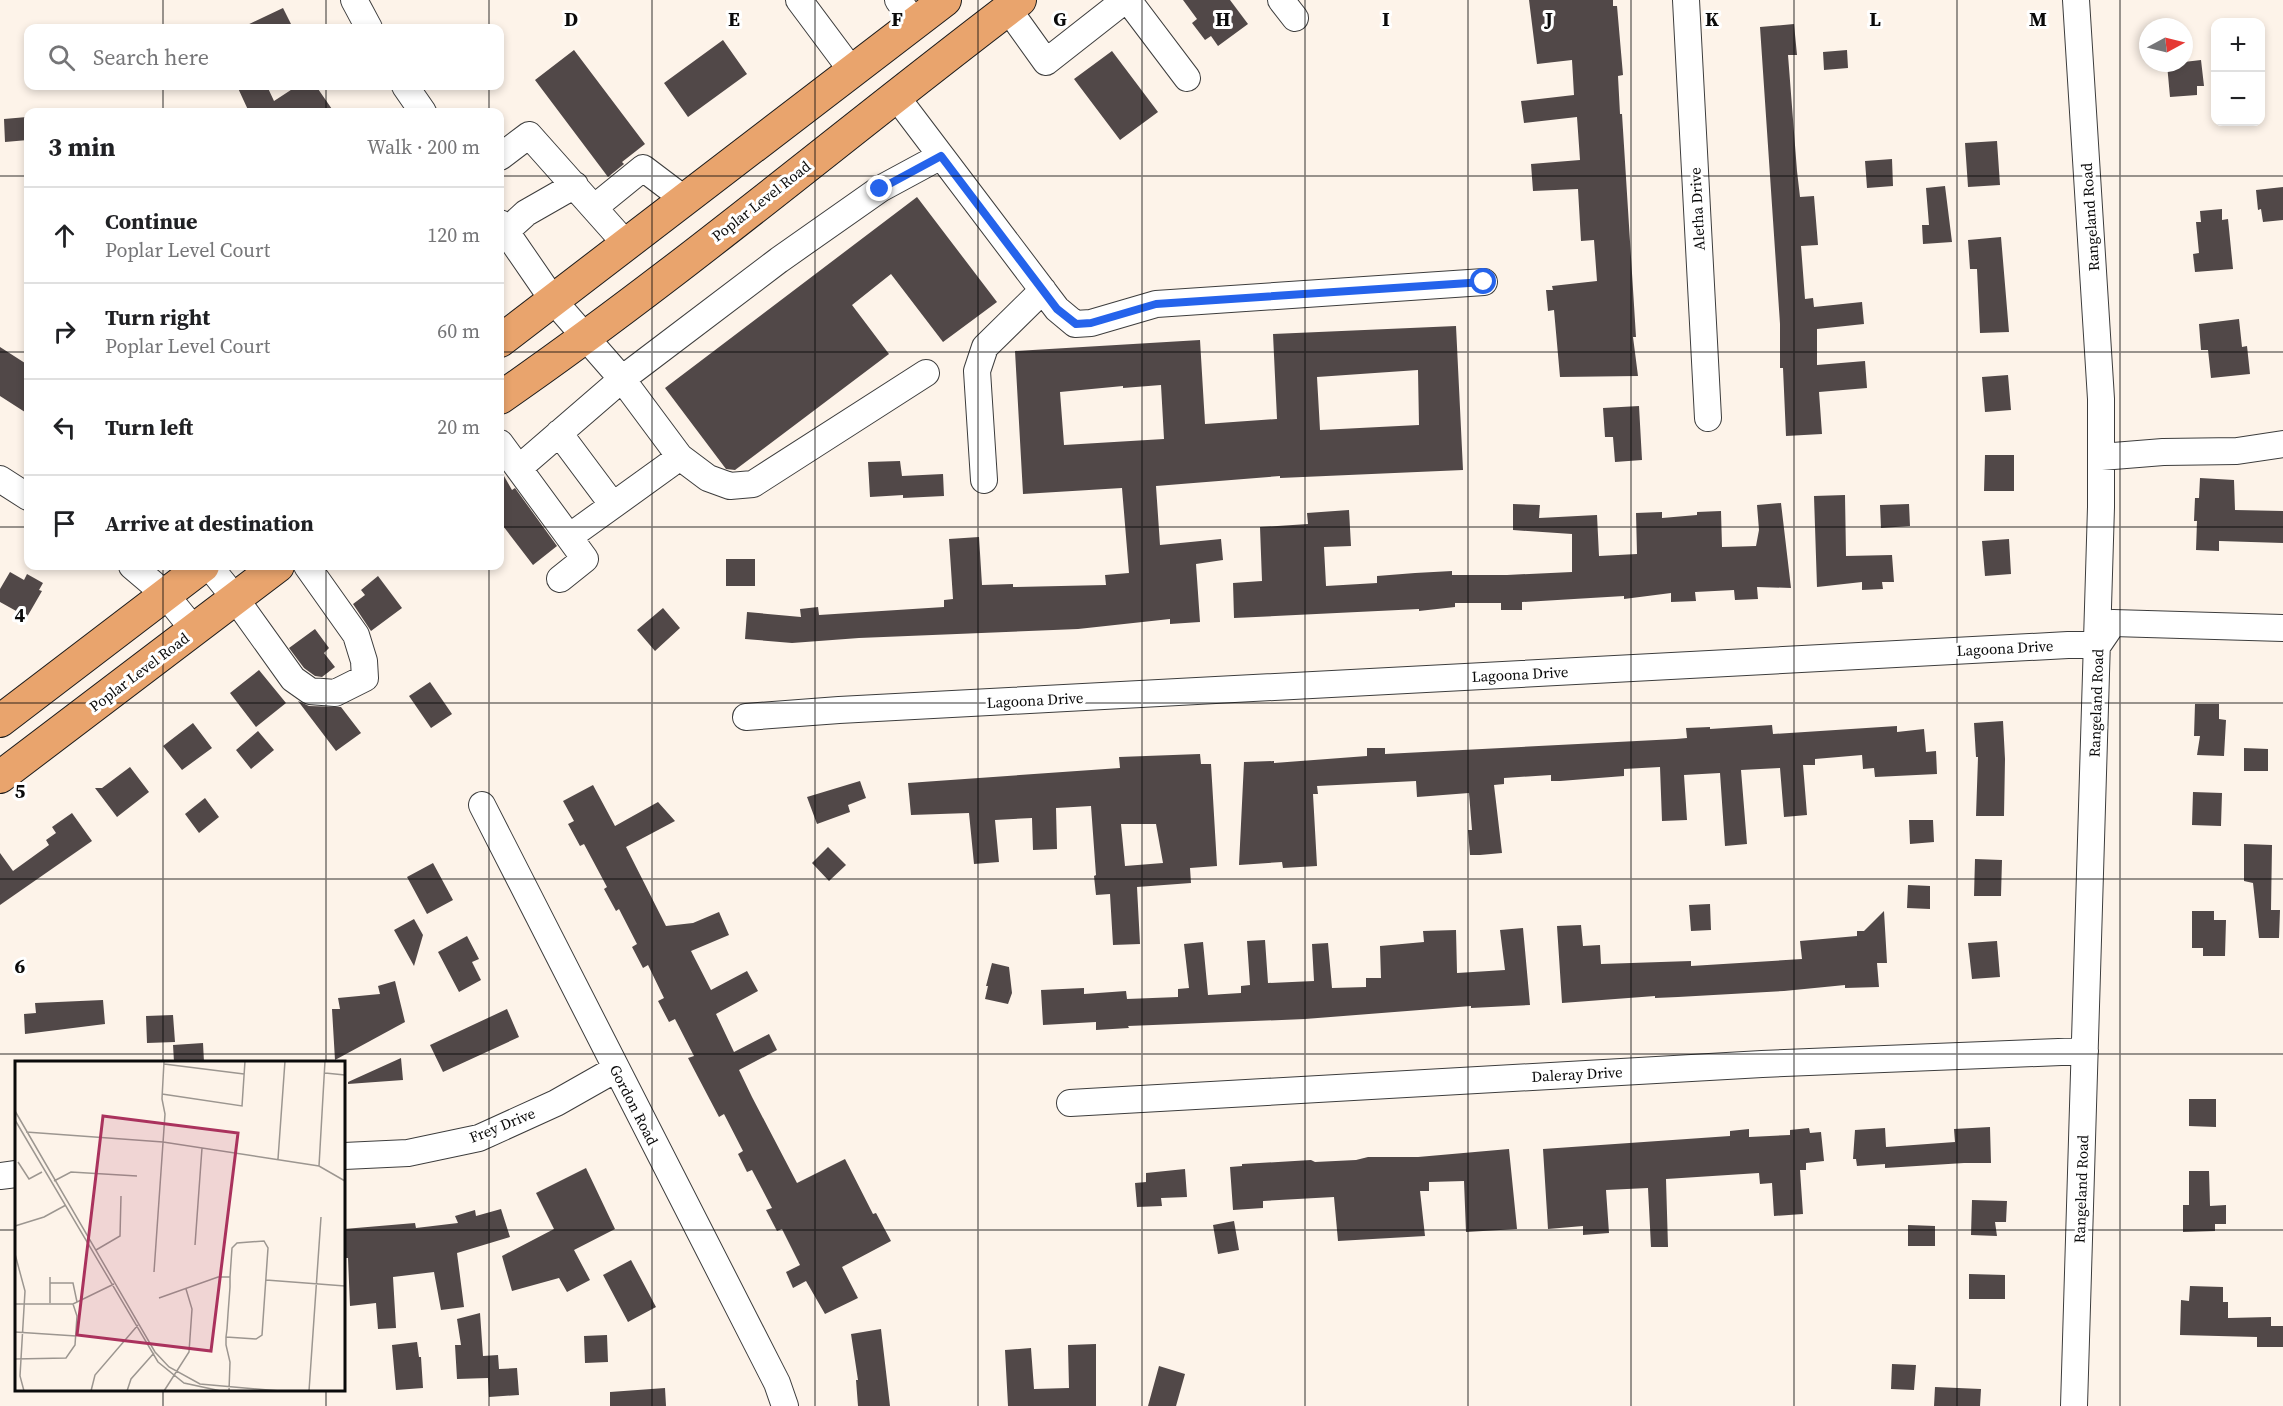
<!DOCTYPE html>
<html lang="en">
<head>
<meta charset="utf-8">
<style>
	:root { --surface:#fff; --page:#f2f2f2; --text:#202124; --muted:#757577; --line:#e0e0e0 }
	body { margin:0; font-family:"Source Serif 4",serif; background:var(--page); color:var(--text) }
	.controls { position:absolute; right:18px; top:18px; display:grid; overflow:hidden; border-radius:12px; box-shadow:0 3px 9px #0003 }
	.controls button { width:54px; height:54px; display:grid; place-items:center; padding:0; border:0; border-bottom:2px solid var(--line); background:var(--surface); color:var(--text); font:30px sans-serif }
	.compass { position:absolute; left:2139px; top:18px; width:54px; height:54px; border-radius:50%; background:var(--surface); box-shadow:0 3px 9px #0003; rotate:83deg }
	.stop { position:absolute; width:18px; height:18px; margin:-14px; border:4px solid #2563eb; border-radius:50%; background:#fff }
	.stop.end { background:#2563eb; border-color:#fff; box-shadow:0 2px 6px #0008 }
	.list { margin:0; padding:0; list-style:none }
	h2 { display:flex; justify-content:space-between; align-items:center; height:78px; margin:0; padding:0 24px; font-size:26px }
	h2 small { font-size:20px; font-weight:400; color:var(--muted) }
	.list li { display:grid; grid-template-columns:39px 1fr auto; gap:18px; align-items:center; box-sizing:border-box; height:96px; padding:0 24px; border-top:2px solid var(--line) }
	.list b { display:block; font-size:22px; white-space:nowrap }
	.list p { margin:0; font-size:20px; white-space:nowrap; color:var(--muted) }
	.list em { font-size:20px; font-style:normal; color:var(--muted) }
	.icon { flex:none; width:33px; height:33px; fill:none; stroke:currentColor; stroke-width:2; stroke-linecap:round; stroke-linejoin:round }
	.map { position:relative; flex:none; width:2283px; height:1406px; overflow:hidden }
	.search { position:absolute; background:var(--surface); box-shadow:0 3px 9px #0003; left:24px; top:24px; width:480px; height:66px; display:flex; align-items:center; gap:15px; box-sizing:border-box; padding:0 21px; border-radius:12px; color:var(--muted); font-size:22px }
	.panel { position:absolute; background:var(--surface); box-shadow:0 3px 9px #0003; left:24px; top:108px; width:480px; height:462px; border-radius:12px }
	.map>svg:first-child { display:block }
	.building { fill:#514848; fill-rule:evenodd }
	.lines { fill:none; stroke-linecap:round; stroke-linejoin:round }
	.minor-casing { stroke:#3d3d3d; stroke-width:28 }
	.major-casing { stroke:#1b1b1b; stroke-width:34 }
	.minor { stroke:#fff; stroke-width:26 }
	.major { stroke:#e9a46d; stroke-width:32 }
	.route { stroke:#2563eb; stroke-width:8 }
	.grid { fill:none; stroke:#0a0a0a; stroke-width:1.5; stroke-opacity:0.55 }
	.labels { text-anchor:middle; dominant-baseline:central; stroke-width:6; stroke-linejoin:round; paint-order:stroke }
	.street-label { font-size:15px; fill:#0a0a0a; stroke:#fff }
	.inset-road { fill:none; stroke:#9c9690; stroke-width:1.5 }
	.view { fill:#aa325d; fill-opacity:0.15; stroke:#aa325d; stroke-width:3 }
	.inset-edge { fill:none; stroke:#0a0a0a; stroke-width:3 }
	.grid-label { font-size:20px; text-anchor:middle; font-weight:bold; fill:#0a0a0a; stroke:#fff; stroke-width:6; stroke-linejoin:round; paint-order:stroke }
</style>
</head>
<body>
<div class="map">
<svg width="2283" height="1406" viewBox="0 0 2283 1406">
	<rect width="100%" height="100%" fill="#fdf3e9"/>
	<path class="building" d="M1183,0H1230L1248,24L1218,46L1211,36L1205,40L1192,23L1197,19Z
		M1529,0H1613V6H1617L1623,75L1618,76L1620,114H1622L1636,337H1633L1638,376L1560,377L1554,310L1548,311L1546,290H1553L1552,286L1597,281L1594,240L1581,241L1578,189L1533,191L1531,164L1580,160L1577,117L1524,123L1521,101L1574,95L1572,60L1537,64Z
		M283,8L293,28H241Z
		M1794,24L1797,55H1788L1797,171L1800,197L1814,196L1818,245L1801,246L1805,299L1813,298L1814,307L1862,302L1864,324L1817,329V365L1865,361L1867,388L1819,392L1822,434L1786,436L1783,368H1780V324L1760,27Z
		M723,40L747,74L688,117L664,83Z
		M574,50L645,144L622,162L624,164L608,177L535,80Z
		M1847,50L1848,68L1824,70L1823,52Z
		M1112,51L1158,112L1120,140L1074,79Z
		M2201,60L2204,86H2197V95L2170,97L2167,64Z
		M237,86H267L274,101L297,86H316L334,112H249Z
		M27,117L28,140L5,142L4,119Z
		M1997,141L2000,185L1968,187L1965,143Z
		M1892,159L1893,186L1867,188L1865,161Z
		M1945,186L1952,242L1923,244L1922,225H1929L1926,188Z
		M2283,187V220L2263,222L2261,209L2258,210L2256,190Z
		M917,197L997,302L943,342L891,274L852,305L889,354L735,470L726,469L665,388Z
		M2222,209V220L2228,219L2233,269L2195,272L2193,254L2199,253L2196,222H2201L2200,211Z
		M2001,237L2009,332L1980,333L1977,269H1970L1968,240Z
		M2239,319L2242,347L2247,346L2250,374L2211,378L2208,350H2201L2199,324Z
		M1456,326L1463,470L1280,478V476L1156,486L1160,545L1221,539L1223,560L1196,564L1200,622L1170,624V619L1078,629L859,638L792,643L745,639L747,612L801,617L800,609L818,607L819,615L944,607V600L953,599L949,539L979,537L982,585L1013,584V587L1106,585L1105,575L1129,573L1122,488L1023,494L1015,351L1200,340L1205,424L1277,419L1273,334ZM1418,370L1419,425L1320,430L1317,377ZM1161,385L1164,439L1064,445L1060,392L1123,386V388Z
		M0,347L28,365V414L0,396Z
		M2008,375L2011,410L1985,412L1982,377Z
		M1639,406L1642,460L1615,462L1613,437H1605L1603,408Z
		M1985,455H2014V491H1984Z
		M900,461L902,476L943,474L944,496L903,498V495L870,497L868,462Z
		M500,469L512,490L515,488L557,546L533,565L500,522Z
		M2200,478L2234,480L2235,510L2283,511V543L2219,541V551L2196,550L2197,521H2194L2195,498H2199Z
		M1845,495L1846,556L1892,555L1894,582H1882L1883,589L1862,590V582L1817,587L1814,496Z
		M1781,503L1791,588L1757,587L1758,599L1735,600L1734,590L1695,592L1696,601L1671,602V593L1624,599V596L1522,602V610H1501V603H1455V607L1419,611V609L1234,618L1233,583L1262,581L1260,527L1308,524L1307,513L1349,510L1351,546L1324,547L1326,586L1377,583V576L1415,573L1452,571V575H1507L1572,572V534L1513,530V504L1540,505L1539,518L1597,515L1599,556L1637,554L1636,513L1662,512V518L1697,515V512L1721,511L1722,547L1756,546L1759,530L1757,505Z
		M1909,504L1910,526L1881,528L1880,505Z
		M2009,539L2011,574L1985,576L1982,541Z
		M726,559H755V586H726Z
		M10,572L24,580L27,574L43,583L39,590L42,591L27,617L0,602V589Z
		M378,576L402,608L371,631L353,604L365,595L361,590Z
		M663,608L680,628L655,651L637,630Z
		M315,629L329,648L324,653L335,667L322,677L315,676L304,668L289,648Z
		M259,670L286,703L256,727L230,693Z
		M430,682L452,714L431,728L409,696Z
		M298,701L309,706L341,707L361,733L336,751Z
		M2195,704H2219V719L2226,720L2224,756L2197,755L2200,736H2194Z
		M2003,721L2005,759L2004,816H1976L1978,757H1976L1974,723Z
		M193,723L212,748L182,770L163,746Z
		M1772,725L1773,734L1897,726V732L1924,729L1926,752L1936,751L1937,774L1875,777L1874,768L1863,769L1862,755L1815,759V765H1803L1807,815L1784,817L1780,768L1741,770L1747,844L1725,846L1720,773L1684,775L1687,820L1662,821L1660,767L1624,769V776L1560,781H1551V775L1504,778V784L1494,785L1502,853L1480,855H1470L1468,830H1472L1469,793L1417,797L1416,781L1317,786L1318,794H1313L1317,866L1283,868L1282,862L1239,865L1244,762L1274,761V763L1367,756V748H1385V754L1676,739L1687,738L1686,728L1710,727V729Z
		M258,731L274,750L251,769L236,750Z
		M2244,748L2268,749V771H2244Z
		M1200,754L1201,764H1211L1217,866L1190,868L1191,883L1137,887L1140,944L1113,945L1110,894L1096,895L1094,876L1096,875L1091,806L1056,808L1057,849L1033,850L1032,818L995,820L999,862L974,864L969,813L911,815L908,783L1120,768L1119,757ZM1121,824H1156L1163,863L1125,866Z
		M130,767L149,792L117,817L95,788H102Z
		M860,781L866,798L848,805L850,812L817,824L807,797Z
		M593,785L615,826L658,802L675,821L626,847L666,926L693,923L719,912L729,935L691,951L711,990L747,971L758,991L716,1014L734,1052L769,1034L777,1050L739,1070L752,1097L797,1183L845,1159L873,1214L876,1213L891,1241L842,1267L858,1298L825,1314L806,1281L793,1288L786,1272L800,1265L782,1229L777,1231L766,1210L772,1208L752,1170L747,1172L738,1154L743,1151L724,1114L719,1117L699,1079L688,1058L694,1056L676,1021L675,1019L669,1022L658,1001L664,998L648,965L643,968L632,947L637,944L619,909L616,911L604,889L607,887L584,844L580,846L568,824L574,821L563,801Z
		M2193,792L2222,793L2221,826L2192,825Z
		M205,798L219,817L199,833L185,814Z
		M72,813L92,841L0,905V853L13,871L49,845L46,840L56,833L52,827Z
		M1909,820H1933L1934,842L1910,844Z
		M2244,844L2272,845L2271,910H2280L2279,938H2259L2253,883L2244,881Z
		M828,847L846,865L829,881L812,863Z
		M1975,859L2002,860L2001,896H1974Z
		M433,863L453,900L427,914L407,877Z
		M1908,885L1930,886V909L1907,908Z
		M1710,904L1711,930L1691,931L1689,905Z
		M1884,911L1887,963H1877L1879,987L1845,988V985L1784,991L1678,997L1655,998V996L1562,1003L1557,926L1581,925L1583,946L1600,945L1601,964L1691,961V966L1802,959L1800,941L1857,936V931H1864Z
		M2192,911H2214V920H2226L2225,956H2203V948H2192Z
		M414,919L423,935L414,966L394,930Z
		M1523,928L1530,1005L1471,1008V1006L1305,1019L1128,1026L1129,1028L1096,1030V1022L1043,1025L1041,990L1084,988V994L1126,991L1127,999L1178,997V989L1189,988L1184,944L1203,942L1208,995L1241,993V986L1250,985L1247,941L1265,940L1268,983L1314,981L1312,944L1328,943L1332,988L1366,987V978H1381L1380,946L1424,942L1423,931L1456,930L1457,973L1505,970L1500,930Z
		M467,936L479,959L472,962L481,980L459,992L438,952Z
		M1997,941L2000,977L1972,979L1968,943Z
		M992,963L1009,967L1012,993L1008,1004L985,999L988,986H986Z
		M395,981L405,1022L335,1060L332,1009H340L338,998L380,994L378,986Z
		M103,1000L105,1024L25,1034L24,1014L36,1013L35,1003Z
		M507,1009L519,1037L443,1072L430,1045Z
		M173,1015L175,1042L147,1043L146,1016Z
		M203,1043L204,1062H174L173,1045Z
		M401,1058L403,1080L348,1084V1082Z
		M2189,1099H2216V1127L2189,1126Z
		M1990,1127L1991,1163H1964L1885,1168V1164L1857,1166L1856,1159H1853L1855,1130L1885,1128L1886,1147L1955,1142L1954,1129Z
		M1809,1128L1810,1133L1821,1132L1824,1161L1806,1163V1170H1800L1803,1214L1774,1216L1772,1183L1760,1184L1759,1173L1666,1179L1668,1247H1651L1648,1188L1606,1190L1609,1233L1583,1235V1226L1548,1229L1543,1149L1730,1136V1131L1749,1129V1137L1790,1135V1130Z
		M1509,1149L1517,1229L1466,1232L1464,1181L1429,1182V1191H1420L1425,1236L1338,1241L1334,1197L1263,1201V1208L1233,1210L1230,1167L1242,1166V1164L1311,1160L1315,1162L1356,1160L1368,1157H1418Z
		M586,1168L615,1229L574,1250L590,1280L567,1292L559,1278L512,1291L502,1256L554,1229L536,1193Z
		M1185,1169L1187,1197L1161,1198L1162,1206L1137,1207L1135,1183L1146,1182V1173Z
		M2189,1171H2209L2210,1206L2226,1205V1224H2215V1231L2183,1232V1205H2189Z
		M1972,1200L2007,1201L2006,1222H1995L1997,1236L1971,1235Z
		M501,1209L510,1237L457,1253L464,1307L441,1310L434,1272L393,1277L396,1328L378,1329L376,1303L350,1306L348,1258H344V1229L415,1223L416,1228L458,1223L455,1216L475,1210L476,1216Z
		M1234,1221L1239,1250L1218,1254L1213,1225Z
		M1908,1225L1935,1226V1246H1908Z
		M631,1260L656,1307L628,1322L603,1275Z
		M1969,1274L2005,1275V1299H1969Z
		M2190,1286L2223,1287V1302H2228V1318L2271,1317V1326H2283V1347H2257V1337L2180,1335L2181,1300L2189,1301Z
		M480,1313L483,1356L498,1355L499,1369L517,1368L519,1395L489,1397L488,1378L457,1379L455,1345H461L457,1319Z
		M881,1329L890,1406H858L856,1380H858L851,1334Z
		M607,1335L608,1362L585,1363L584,1336Z
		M417,1342L419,1357H421L423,1388L396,1390L392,1345Z
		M1096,1344V1406H1008L1005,1350L1031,1348L1034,1389L1069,1388L1068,1345Z
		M1892,1364L1916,1365L1914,1390L1891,1389Z
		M1159,1366L1185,1374L1176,1406H1148Z
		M1935,1387L1981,1389L1980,1406H1934Z
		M665,1388L666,1406H610V1392Z"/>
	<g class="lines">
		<g class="minor-casing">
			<path id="minor" d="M354,0L369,28
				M799,0L852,71
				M898,0L915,23
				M1128,0L1187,78
				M1281,0L1295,18
				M1686,0L1708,418
				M1008,9L1046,62L1125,0
				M405,86L423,112
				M895,95L1057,309L1075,324L1091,323L1156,304L1484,282
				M500,157L529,135L626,244
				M595,207L643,168L684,199
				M500,223L553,300L622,379L680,457L708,478L730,486L753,484L926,373
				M505,232L526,213L575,185
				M559,433L612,504
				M500,443L569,537
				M2101,457L2163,452L2237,451L2283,444
				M519,468L622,379L779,260L880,189L941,156
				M0,479L28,497
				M984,480L977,371L985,347L1043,290
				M132,566L165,594L194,630
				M209,566L235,598L293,679L310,691L335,693L365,678L364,661L356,635L307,566
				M560,579L585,559L569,537L680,457
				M746,717L839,710L2068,645H2098L2113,623L2283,628
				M482,805L777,1383L785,1406
				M1070,1103L1762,1064L2085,1051
				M344,1156L408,1153L479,1138L556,1103L616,1069
				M0,1176L16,1174
				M2074,1406L2101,507V399L2076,0"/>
		</g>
		<g class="major-casing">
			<path id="major" d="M500,341L945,0
				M500,398C679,274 846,132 1020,0
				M0,721L203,566
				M0,777L278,566"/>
		</g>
		<use href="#minor" class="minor"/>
		<use href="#major" class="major"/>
	</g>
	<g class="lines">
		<path class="route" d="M880,189L941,156L1057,309L1076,324L1091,323L1156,304L1484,282"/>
	</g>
	<path class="grid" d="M163,0V28M326,0V28M489,0V28M652,0V1406M815,0V1406M978,0V1406M1142,0V1406M1305,0V1406M1468,0V1406M1631,0V1406M1794,0V1406M1957,0V1406M2120,0V1406M163,86V112M326,86V112M489,86V112M0,176H28M500,176H2283M0,352H28M500,352H2283M0,527H28M500,527H2283M163,566V1062M326,566V1062M489,566V1406M0,703H2283M0,879H2283M0,1054H2283M0,1230H16M344,1230H2283M163,1390V1406M326,1390V1406"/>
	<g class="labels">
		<g class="street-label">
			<text transform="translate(761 201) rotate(-38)">Poplar Level Road</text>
			<text transform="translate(1697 209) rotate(-93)">Aletha Drive</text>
			<text transform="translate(2090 217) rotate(-94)">Rangeland Road</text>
			<text transform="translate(2005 648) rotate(-3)">Lagoona Drive</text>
			<text transform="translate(139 672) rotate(-37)">Poplar Level Road</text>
			<text transform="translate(1520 674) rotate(-3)">Lagoona Drive</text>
			<text transform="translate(1035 700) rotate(-3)">Lagoona Drive</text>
			<text transform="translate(2096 703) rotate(-88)">Rangeland Road</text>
			<text transform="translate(1577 1074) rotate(-3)">Daleray Drive</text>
			<text transform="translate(634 1105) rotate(63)">Gordon Road</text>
			<text transform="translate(502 1125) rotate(-22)">Frey Drive</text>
			<text transform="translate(2081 1189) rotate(-88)">Rangeland Road</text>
		</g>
	</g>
	<g transform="translate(15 1061)">
		<rect width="330" height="330" fill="#fdf3e9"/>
		<path class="inset-road" d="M149,3L229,13M310,12L330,14M147,33L227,45L230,0M0,50L140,291L154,306L185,323L265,330M0,59L143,301L169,322L206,330M11,71L148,81L304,105L330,120M263,98L270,0M3,101L14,118L27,111M304,105L310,0M39,120L56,111L122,115M0,165L29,156L51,144M180,184L187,87M81,189L105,175L106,135M0,193L10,230L5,315L9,330M139,211L150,53L147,38L149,0M35,216V242M251,219L330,225M35,222H58L62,241M144,237L203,216H215M0,243H58L99,223M0,271L61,275M211,276L241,278L247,274L253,187L249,180L222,182L217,187L215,216V226L213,253L212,268L211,276V284L215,301L214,330M0,298L51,297L60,284L62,255L58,243M76,330L80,314L123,264M112,330L116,318L139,292M149,330L174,291L177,248L171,228M294,330L306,156"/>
		<path class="view" d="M88,55L223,72L196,290L62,274Z"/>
		<rect width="330" height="330" class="inset-edge"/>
	</g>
	<g class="grid-label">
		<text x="571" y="26">D</text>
		<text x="734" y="26">E</text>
		<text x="897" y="26">F</text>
		<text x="1060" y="26">G</text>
		<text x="1223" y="26">H</text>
		<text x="1386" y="26">I</text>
		<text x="1549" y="26">J</text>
		<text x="1712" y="26">K</text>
		<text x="1875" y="26">L</text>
		<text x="2038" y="26">M</text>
		<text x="20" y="622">4</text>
		<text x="20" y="798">5</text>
		<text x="20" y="973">6</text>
	</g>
</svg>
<div class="controls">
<button>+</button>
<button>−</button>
</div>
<svg class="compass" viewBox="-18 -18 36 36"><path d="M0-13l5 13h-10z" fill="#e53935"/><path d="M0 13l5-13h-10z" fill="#757577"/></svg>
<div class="stop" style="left:1484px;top:282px"></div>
<div class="stop end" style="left:880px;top:189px"></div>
<div class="search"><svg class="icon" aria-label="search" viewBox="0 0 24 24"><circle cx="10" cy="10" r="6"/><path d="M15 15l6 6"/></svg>Search here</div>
<section class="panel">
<h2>3 min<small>Walk · 200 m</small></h2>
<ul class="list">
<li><svg class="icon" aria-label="ahead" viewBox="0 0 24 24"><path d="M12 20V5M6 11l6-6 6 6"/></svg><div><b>Continue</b><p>Poplar Level Court</p></div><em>120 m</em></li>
<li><svg class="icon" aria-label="right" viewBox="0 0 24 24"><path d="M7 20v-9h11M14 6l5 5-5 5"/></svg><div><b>Turn right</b><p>Poplar Level Court</p></div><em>60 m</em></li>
<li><svg class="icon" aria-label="left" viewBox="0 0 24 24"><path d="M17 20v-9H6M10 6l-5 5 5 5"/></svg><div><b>Turn left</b></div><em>20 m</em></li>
<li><svg class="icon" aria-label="arrive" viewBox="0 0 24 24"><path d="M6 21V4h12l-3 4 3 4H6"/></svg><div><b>Arrive at destination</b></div></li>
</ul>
</section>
</div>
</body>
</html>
